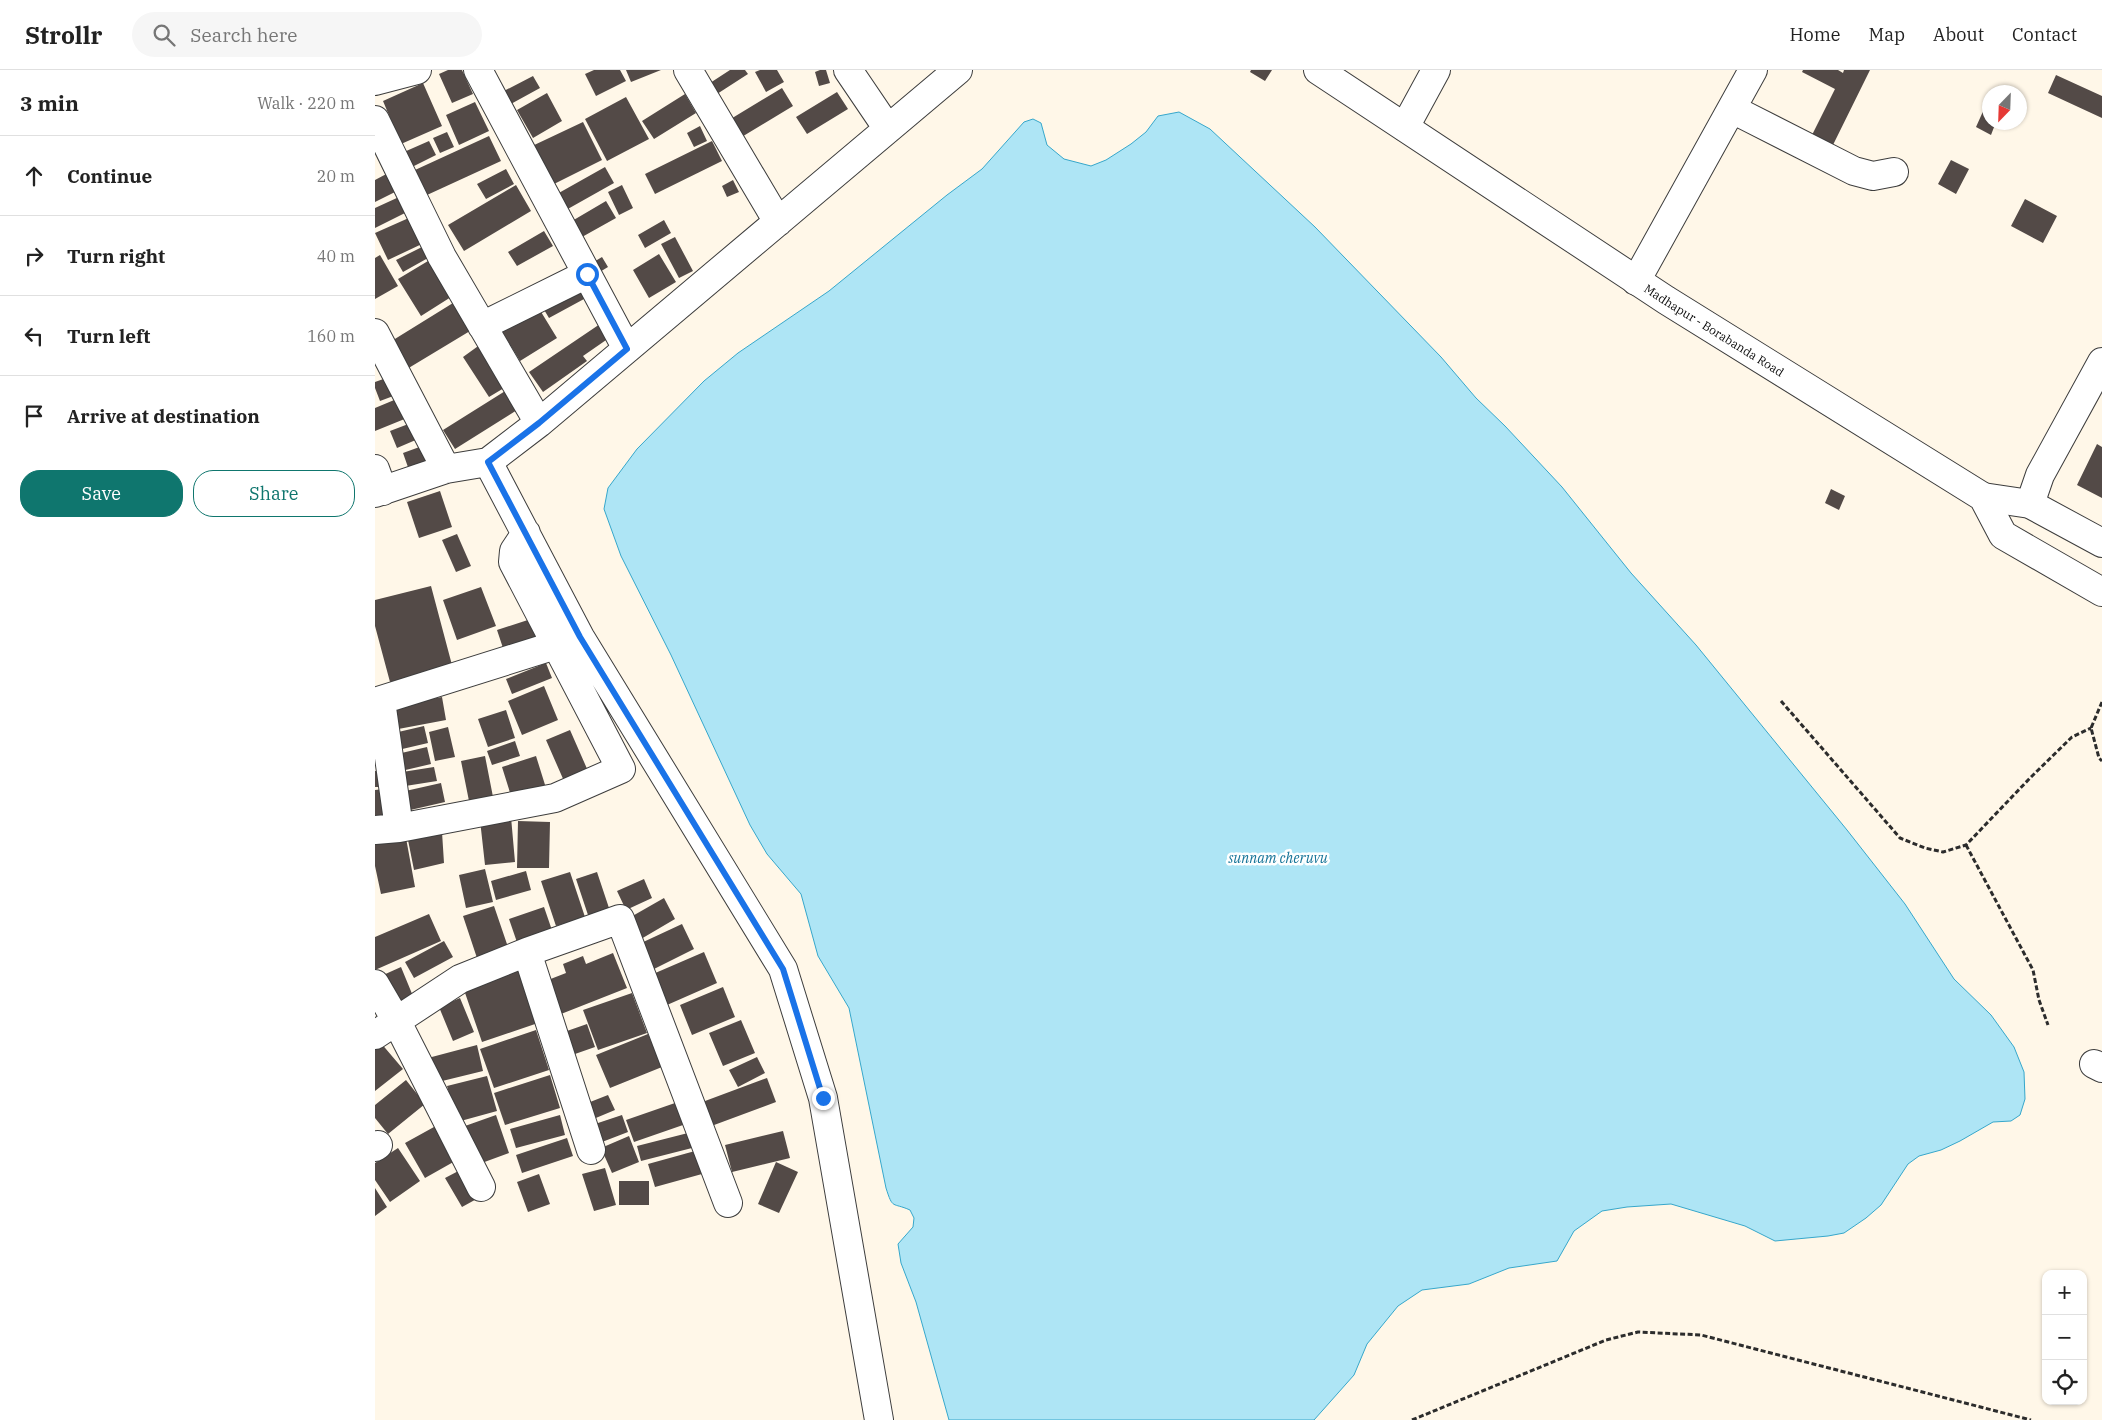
<!DOCTYPE html>
<html lang="en">
<head>
<meta charset="utf-8">
<style>
	:root { --surface:#fff; --page:#f6f6f6; --text:#222; --muted:#767676; --line:#e0e0e0; --accent:#0f766e }
	body { margin:0; font-family:"IBM Plex Serif",serif; background:var(--page); color:var(--text) }
	.controls { position:absolute; right:15px; bottom:15px; display:grid; overflow:hidden; border-radius:10px; box-shadow:0 1px 4px #0004 }
	.controls button { width:45px; height:45px; display:grid; place-items:center; padding:0; border:0; border-bottom:1px solid var(--line); background:var(--surface); color:var(--text); font:25px sans-serif }
	.compass { position:absolute; left:1607px; top:15px; width:45px; height:45px; border-radius:50%; background:var(--surface); box-shadow:0 1px 4px #0004; rotate:203deg }
	.stop { position:absolute; width:15px; height:15px; margin:-11px; border:4px solid #1a73e8; border-radius:50%; background:#fff }
	.stop.end { background:#1a73e8; border-color:#fff; box-shadow:0 1px 5px #0008 }
	.list { margin:0; padding:0; list-style:none }
	h2 { display:flex; justify-content:space-between; align-items:center; height:65px; margin:0; padding:0 20px; font-size:21px }
	h2 small { font-size:16px; font-weight:400; color:var(--muted) }
	.list li { display:grid; grid-template-columns:32px 1fr auto; gap:15px; align-items:center; box-sizing:border-box; height:80px; padding:0 20px; border-top:1px solid var(--line) }
	.list b { display:block; font-size:19px; white-space:nowrap }
	.list em { font-size:16px; font-style:normal; color:var(--muted) }
	.actions { display:flex; gap:10px; padding:15px 20px }
	.actions a { flex:1; padding:11px 0; border:1px solid var(--accent); border-radius:20px; text-align:center; font-size:18px; color:var(--accent) }
	.actions .main { background:var(--accent); color:#fff }
	.icon { flex:none; width:28px; height:28px; fill:none; stroke:currentColor; stroke-width:2; stroke-linecap:round; stroke-linejoin:round }
	.map { position:relative; flex:none; width:1727px; height:1350px; overflow:hidden }
	header { display:flex; align-items:center; gap:30px; box-sizing:border-box; height:70px; padding:0 25px; background:var(--surface); border-bottom:1px solid var(--line) }
	header strong { font-size:24px }
	nav { display:flex; gap:28px; margin-inline-start:auto; font-size:18px }
	.search { width:350px; height:45px; background:var(--page); display:flex; align-items:center; gap:12px; box-sizing:border-box; padding:0 18px; border-radius:28px; color:var(--muted); font-size:19px }
	main { display:flex }
	aside { flex:1; background:var(--surface) }
	.map>svg:first-child { display:block }
	.water { fill:#aee5f5; stroke:#36a7cb }
	.building { fill:#534a47 }
	.lines { fill:none; stroke-linecap:round; stroke-linejoin:round }
	.minor-casing { stroke:#3d3d3d; stroke-width:30 }
	.tertiary-casing { stroke:#3d3d3d; stroke-width:30 }
	.path { stroke:#2c2c2c; stroke-width:3; stroke-dasharray:5 2.5; stroke-linecap:butt }
	.minor { stroke:#fff; stroke-width:28 }
	.tertiary { stroke:#fff; stroke-width:28 }
	.route { stroke:#1a73e8; stroke-width:6 }
	.labels { text-anchor:middle; dominant-baseline:central; stroke-width:5; stroke-linejoin:round; paint-order:stroke }
	.street-label { font-size:12px; fill:#0a0a0a; stroke:#fff }
	.water-label { font-size:14px; font-style:italic; fill:#177599; stroke:#fff }
</style>
</head>
<body>
<header>
<strong>Strollr</strong>
<div class="search"><svg class="icon" aria-label="search" viewBox="0 0 24 24"><circle cx="10" cy="10" r="6"/><path d="M15 15l6 6"/></svg>Search here</div>
<nav><a>Home</a><a>Map</a><a>About</a><a>Contact</a></nav>
</header>
<main>
<aside>
<h2>3 min<small>Walk · 220 m</small></h2>
<ul class="list">
<li><svg class="icon" aria-label="ahead" viewBox="0 0 24 24"><path d="M12 20V5M6 11l6-6 6 6"/></svg><div><b>Continue</b></div><em>20 m</em></li>
<li><svg class="icon" aria-label="right" viewBox="0 0 24 24"><path d="M7 20v-9h11M14 6l5 5-5 5"/></svg><div><b>Turn right</b></div><em>40 m</em></li>
<li><svg class="icon" aria-label="left" viewBox="0 0 24 24"><path d="M17 20v-9H6M10 6l-5 5 5 5"/></svg><div><b>Turn left</b></div><em>160 m</em></li>
<li><svg class="icon" aria-label="arrive" viewBox="0 0 24 24"><path d="M6 21V4h12l-3 4 3 4H6"/></svg><div><b>Arrive at destination</b></div></li>
</ul>
<div class="actions"><a class="main">Save</a><a>Share</a></div>
</aside>
<div class="map">
<svg width="1727" height="1350" viewBox="0 0 1727 1350">
	<rect width="100%" height="100%" fill="#fff7e8"/>
	<path class="water" d="M804,42L835,59L940,157L1066,287L1101,328L1130,356L1187,417L1256,503L1321,575L1472,760L1530,834L1579,909L1616,945L1639,977L1649,1002L1650,1029L1645,1045L1636,1051L1618,1052L1585,1071L1566,1080L1544,1086L1533,1094L1506,1135L1491,1148L1469,1163L1453,1166L1400,1171L1370,1156L1296,1134L1252,1137L1227,1141L1199,1161L1182,1191L1134,1198L1094,1214L1047,1220L1023,1236L992,1274L979,1305L939,1350H574L541,1232L526,1193L523,1174L538,1157L539,1148L535,1140C517,1132 518,1140 511,1118L474,938L443,886L426,824L392,784L375,755L296,585L246,486L229,439L233,418L262,379L329,311L363,283L454,221L572,125L607,99L649,52L658,49L666,53L672,75L689,89L716,96L731,90L756,74L771,62L783,46Z"/>
	<path class="building" d="M73,0H87L98,24L77,33L64,4Z
		M219,0H245L251,11L221,26L210,4Z
		M251,0H286L256,12Z
		M355,0H370L373,4L342,24L335,13Z
		M385,0H402L409,12L391,22L380,2Z
		M445,0H451L455,13L444,16L440,2Z
		M876,0H897L890,11L875,2Z
		M1428,0H1463L1468,3L1469,0H1495L1455,81L1434,71L1460,19L1427,2Z
		M1681,5L1727,26V48L1673,23Z
		M158,6L165,18L134,35L127,22Z
		M48,13L67,56L26,74L8,31Z
		M407,18L418,36L365,68L354,50Z
		M462,22L473,39L432,64L421,47Z
		M172,23L187,51L158,68L142,40Z
		M310,24L321,43L279,69L267,51Z
		M251,27L274,69L232,91L210,49Z
		M1614,28V52H1621L1616,65L1601,57Z
		M100,32L114,61L84,75L71,45Z
		M208,52L227,90L175,116L155,77Z
		M325,56L332,71L319,77L312,63Z
		M72,62L79,77L65,83L58,68Z
		M114,66L126,91L52,125L40,100Z
		M54,71L61,85L37,97L29,82Z
		M337,71L347,91L280,124L270,104Z
		M1576,90L1594,99L1581,124L1563,114Z
		M230,97L239,113L191,140L182,124Z
		M131,99L139,114L111,129L102,114Z
		M17,101L26,119L0,132V110Z
		M358,110L364,122L352,127L347,116Z
		M141,115L156,141L89,181L73,155Z
		M247,115L258,138L244,145L233,122Z
		M24,127L32,142L0,158V138Z
		M1650,129L1682,146L1668,173L1636,156Z
		M231,131L241,148L207,167L197,151Z
		M36,147L49,173L13,190L0,163Z
		M289,150L296,163L270,178L263,165Z
		M169,161L178,176L142,196L133,182Z
		M300,167L318,201L304,208L286,174Z
		M47,177L53,188L28,202L21,190Z
		M284,184L301,212L274,228L258,200Z
		M5,185L23,216L0,229V188Z
		M227,187L233,197L223,203L217,193Z
		M53,191L76,227L46,246L23,209Z
		M201,213L209,229L174,248L165,233Z
		M160,232L182,268L145,291L123,255Z
		M78,233L95,261L32,299L15,272Z
		M225,254L234,268L208,286L212,291L168,322L154,302Z
		M106,274L134,315L114,327L88,287Z
		M14,307L21,325L5,331L0,318V312Z
		M138,316L150,335L80,379L68,360Z
		M24,328L32,348L0,361V338Z
		M36,353L43,369L22,378L15,361Z
		M1722,374L1727,377V428L1702,415Z
		M50,375L56,392L34,400L28,383Z
		M1456,419L1470,426L1464,440L1450,433Z
		M65,421L77,457L44,468L32,432Z
		M82,464L96,496L81,502L67,470Z
		M56,516L77,595L15,612L0,556V530Z
		M106,517L121,556L82,570L68,530Z
		M159,548L168,575L131,587L122,560Z
		M171,593L177,608L137,624L131,609Z
		M169,616L183,650L147,665L133,631Z
		M67,627L71,650L18,660L14,636Z
		M131,640L140,668L113,677L103,649Z
		M49,656L53,673L23,680L19,663Z
		M73,657L80,687L60,691L54,662Z
		M195,660L213,701L189,711L171,670Z
		M140,671L145,686L117,695L112,681Z
		M52,677L56,694L22,702L18,685Z
		M110,686L119,732L95,736L86,691Z
		M161,686L171,718L137,729L127,697Z
		M59,697L62,711L24,717L21,703Z
		M0,701H9L10,717H0Z
		M66,713L70,732L31,741L26,722Z
		M9,719L11,747L0,748V720Z
		M136,747L140,792L110,795L105,750Z
		M143,751L175,752L174,798H142Z
		M67,762L69,793L39,800L32,765Z
		M31,768L40,817L6,824L0,796V774Z
		M110,799L118,832L91,838L84,805Z
		M151,801L156,820L121,830L116,811Z
		M195,802L210,847L181,856L166,811Z
		M222,802L237,847L216,854L201,809Z
		M269,809L277,828L251,840L242,821Z
		M289,828L300,849L266,869L254,848Z
		M119,836L134,880L103,891L88,846Z
		M169,837L180,869L145,881L134,849Z
		M54,844L66,871L0,900V867Z
		M307,854L319,879L277,900L264,874Z
		M69,871L78,887L39,908L30,892Z
		M329,882L342,913L292,935L278,904Z
		M238,883L252,918L186,944L173,910L191,903L188,894L208,886L211,894Z
		M26,897L40,931L20,939L6,906Z
		M143,898L163,953L107,972L88,917Z
		M348,917L360,947L317,965L305,935Z
		M257,923L272,963L223,980L208,940Z
		M85,928L99,962L78,971L64,937Z
		M366,950L380,983L348,996L334,963Z
		M212,954L220,977L200,984L192,961Z
		M161,960L174,1000L119,1018L105,979Z
		M273,964L287,997L235,1018L221,985Z
		M5,972L28,999L0,1021V977Z
		M102,975L108,1001L59,1013L53,988Z
		M382,987L390,1003L363,1017L354,1000Z
		M175,1005L185,1038L130,1055L119,1023Z
		M112,1006L122,1041L82,1052L72,1016Z
		M392,1008L401,1032L331,1058L322,1034Z
		M31,1010L50,1034L13,1064L0,1048V1035Z
		M233,1025L240,1040L216,1050L210,1034Z
		M300,1033L308,1055L259,1072L251,1050Z
		M121,1045L134,1083L104,1094L90,1056Z
		M185,1045L190,1065L141,1078L135,1059Z
		M247,1045L253,1062L227,1072L220,1054Z
		M68,1052L89,1086L50,1108L30,1073Z
		M408,1061L415,1088L357,1102L350,1075Z
		M313,1063L317,1078L266,1091L262,1076Z
		M254,1066L264,1092L237,1103L226,1078Z
		M192,1068L198,1086L147,1103L141,1085Z
		M23,1078L45,1111L15,1132L0,1110V1093Z
		M320,1081L327,1104L280,1117L273,1094Z
		M401,1092L423,1102L404,1143L383,1134Z
		M91,1097L107,1126L87,1137L70,1108Z
		M230,1098L241,1135L219,1141L207,1104Z
		M164,1104L175,1134L153,1142L142,1112Z
		M244,1111H274V1135H244Z
		M0,1118L12,1137L0,1146Z"/>
	<g class="lines">
		<g class="minor-casing">
			<path id="minor" d="M103,0L252,279
				M313,0L403,152
				M473,0L513,59
				M0,11L42,0
				M1357,39L1479,101L1498,106L1519,102
				M0,50L67,187L164,353
				M1030,57L1061,0
				M1261,211L1378,0
				M107,256L212,204
				M0,263L71,399
				M113,392L164,353L583,0
				M0,399L8,421
				M0,423L71,399L113,392L205,567L408,899L448,1028L504,1350
				M1655,434L1665,405L1727,292
				M6,631L24,758
				M0,632L181,575
				M0,760L24,758L180,728L246,699L138,492L139,481L151,463
				M152,882L216,1080
				M0,914L21,950L106,1117
				M0,965L85,909L152,882L245,849L353,1133
				M1719,994L1727,998
				M0,1077L3,1075"/>
		</g>
		<g class="tertiary-casing">
			<g id="tertiary">
				<path id="s1" d="M943,0L1291,230L1608,427L1628,465L1727,522"/>
				<path d="M1608,427L1655,434L1727,473"/>
			</g>
		</g>
		<path class="path" d="M1406,631L1525,768L1550,778L1568,782L1591,775L1656,707L1697,667L1716,658
			M1727,632L1716,658L1724,688L1727,691
			M1591,775L1658,900L1664,930L1673,955
			M1037,1350L1231,1270L1263,1262L1326,1265L1656,1350"/>
		<use href="#minor" class="minor"/>
		<use href="#tertiary" class="tertiary"/>
	</g>
	<g class="lines">
		<path class="route" d="M212,204L252,279L164,353L113,392L205,567L408,899L448,1028"/>
	</g>
	<g class="labels">
		<g class="street-label">
			<text stroke="none"><textPath href="#s1" startOffset="474">Madhapur - Borabanda Road</textPath></text>
		</g>
		<g class="water-label">
			<text x="903" y="788">sunnam cheruvu</text>
		</g>
	</g>
</svg>
<div class="controls">
<button>+</button>
<button>−</button>
<button><svg class="icon" aria-label="locate" viewBox="0 0 24 24"><circle cx="12" cy="12" r="6"/><path d="M12 2v4M12 18v4M2 12h4M18 12h4"/></svg></button>
</div>
<svg class="compass" viewBox="-18 -18 36 36"><path d="M0-13l5 13h-10z" fill="#e53935"/><path d="M0 13l5-13h-10z" fill="#767676"/></svg>
<div class="stop" style="left:212px;top:204px"></div>
<div class="stop end" style="left:448px;top:1028px"></div>
</div>
</main>
</body>
</html>
